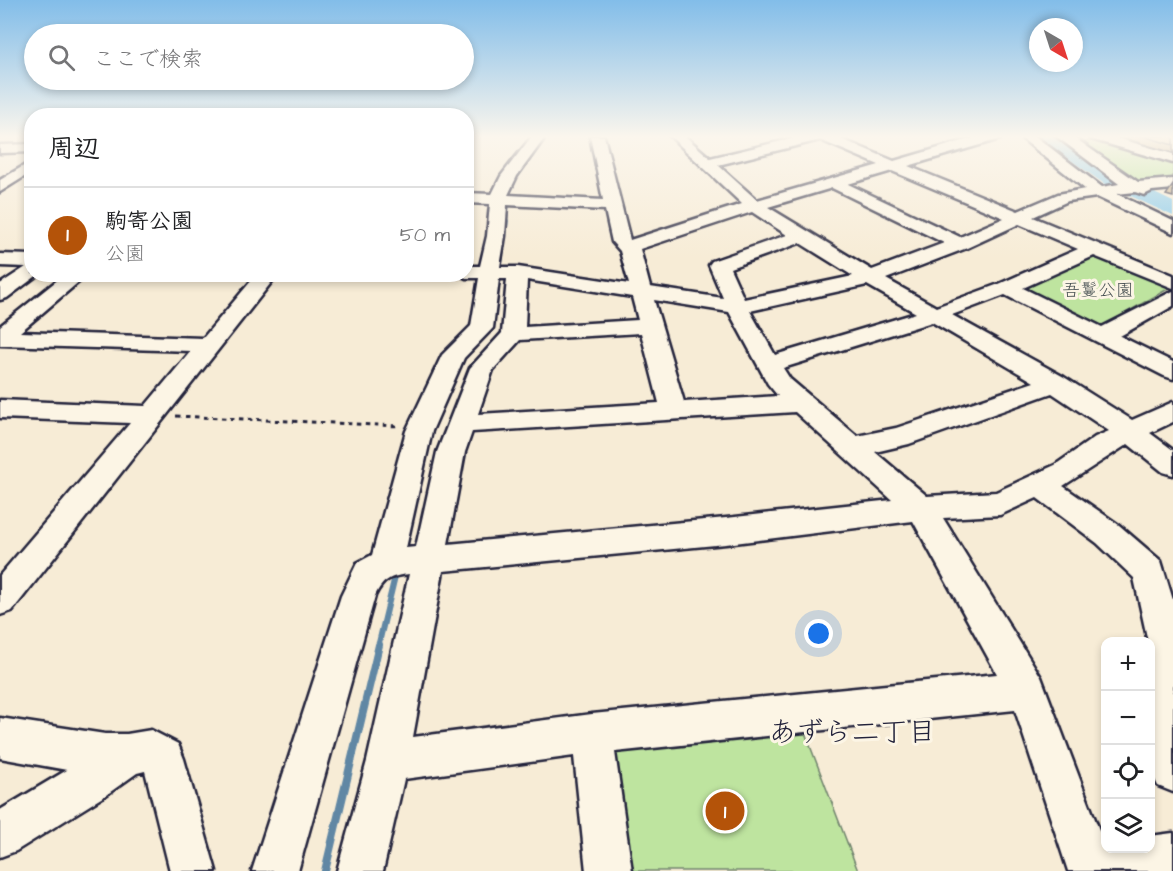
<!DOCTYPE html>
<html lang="ja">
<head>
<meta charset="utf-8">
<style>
	:root { --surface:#fff; --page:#f6f6f6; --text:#202124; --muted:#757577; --line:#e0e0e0; --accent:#b45309 }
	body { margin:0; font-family:"Architects Daughter","Klee One",sans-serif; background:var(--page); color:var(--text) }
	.controls { position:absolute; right:18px; bottom:18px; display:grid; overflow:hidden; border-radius:12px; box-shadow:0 3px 9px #0003 }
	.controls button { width:54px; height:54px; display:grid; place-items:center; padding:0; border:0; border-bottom:2px solid var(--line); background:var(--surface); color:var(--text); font:30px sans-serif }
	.compass { position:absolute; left:1029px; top:18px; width:54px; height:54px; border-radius:50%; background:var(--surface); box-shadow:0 3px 9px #0003; rotate:141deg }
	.you { position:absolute; left:819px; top:634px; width:21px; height:21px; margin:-15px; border:4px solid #fff; border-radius:50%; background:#1a73e8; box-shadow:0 0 0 9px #1a73e833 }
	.badge { display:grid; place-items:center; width:39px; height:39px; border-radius:50%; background:var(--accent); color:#fff; font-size:20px; font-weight:700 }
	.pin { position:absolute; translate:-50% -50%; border:3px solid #fff; box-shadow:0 2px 6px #0006 }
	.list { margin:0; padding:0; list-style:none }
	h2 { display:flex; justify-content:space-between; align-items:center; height:78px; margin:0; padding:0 24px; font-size:26px }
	h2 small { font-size:20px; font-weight:400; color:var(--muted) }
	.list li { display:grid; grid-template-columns:39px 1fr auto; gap:18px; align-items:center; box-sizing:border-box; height:96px; padding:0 24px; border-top:2px solid var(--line) }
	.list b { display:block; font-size:22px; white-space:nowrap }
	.list p { margin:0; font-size:20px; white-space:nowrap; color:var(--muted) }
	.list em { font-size:20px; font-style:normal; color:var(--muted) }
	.icon { flex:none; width:33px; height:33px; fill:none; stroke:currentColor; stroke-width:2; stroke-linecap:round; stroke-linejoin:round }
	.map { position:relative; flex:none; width:1173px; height:871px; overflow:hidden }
	.search { position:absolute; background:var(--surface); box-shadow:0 3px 9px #0003; left:24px; top:24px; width:450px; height:66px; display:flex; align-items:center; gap:15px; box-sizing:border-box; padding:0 21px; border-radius:33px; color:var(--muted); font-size:22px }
	.panel { position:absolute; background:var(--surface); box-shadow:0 3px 9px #0003; left:24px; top:108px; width:450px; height:174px; border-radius:24px }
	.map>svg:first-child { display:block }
	.green { fill:#bee49f; stroke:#70836d; stroke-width:1.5 }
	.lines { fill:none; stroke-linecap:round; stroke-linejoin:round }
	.stream-far3 { stroke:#6087a4; stroke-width:3 }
	.stream-far2 { stroke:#6087a4; stroke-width:4 }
	.stream-far1 { stroke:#6087a4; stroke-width:6 }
	.stream { stroke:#6087a4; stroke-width:8 }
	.river { fill:#89caea; fill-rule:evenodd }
	.minor-casing { stroke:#22223b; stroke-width:5 }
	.path { stroke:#22223b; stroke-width:3; stroke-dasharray:4.5 4.5; stroke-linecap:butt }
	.minor { fill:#fcf5e5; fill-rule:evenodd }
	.wall { fill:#c5ac84; stroke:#22223b; stroke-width:1.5 }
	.building { fill:#e5c899; stroke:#22223b; stroke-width:1.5 }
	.labels { text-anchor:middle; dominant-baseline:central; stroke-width:6; stroke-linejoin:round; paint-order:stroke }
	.far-park-label { font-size:18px; fill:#495254; stroke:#fcf5e5 }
	.near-neighbourhood-label { font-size:28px; fill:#22223b; stroke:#fcf5e5 }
</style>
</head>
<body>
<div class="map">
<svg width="1173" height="871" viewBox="0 0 1173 871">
	<rect width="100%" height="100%" fill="#f7ecd6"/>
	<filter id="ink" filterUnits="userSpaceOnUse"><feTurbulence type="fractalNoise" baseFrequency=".0167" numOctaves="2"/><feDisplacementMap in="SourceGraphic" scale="12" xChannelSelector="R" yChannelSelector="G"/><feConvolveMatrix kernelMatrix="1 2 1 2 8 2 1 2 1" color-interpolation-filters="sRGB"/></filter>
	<g filter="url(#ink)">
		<path class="green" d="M1097,138L1173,159V182L1134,184L1079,144Z
			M1097,253L1173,286L1101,327L1017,288Z
			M804,730L858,871H623L605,752Z"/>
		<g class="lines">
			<path class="stream-far3" d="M506,222L511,185L547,136"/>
			<path class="stream-far2" d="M505,233L507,221
				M500,272L503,245"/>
			<path class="stream-far1" d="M378,647L396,572"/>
			<path class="stream" d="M325,871L379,645"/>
			<path class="river" d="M1037,136H1057L1078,147L1117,175L1173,202V216L1103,183Z"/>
			<g class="minor-casing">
				<path id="minor" d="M532,136H546L517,176L508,195L603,200L590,136H604L630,240L742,204L670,136H685L710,158L803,136H834L894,161L980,136H1002L1000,139L908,166L1018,211L1058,194L1085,189L1019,136H1035L1102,187L1119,184L1056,136H1072L1138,182L1173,179V189L1152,191L1144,195L1135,192L1117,194L1173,221V233L1097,197L1068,201L1033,217L1173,275V288L1094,256L1023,288L1102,327L1173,291V306L1120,336L1173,362V379L1164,376L1005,295L952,315L1064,377L1132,420L1173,402V422L1150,433L1173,450V475L1163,472L1128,444L1063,486L1119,525L1161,561L1173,600V792L1158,786L1150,769V642H1148L1134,578L1097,543L1037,498L1000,515L943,518L1041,677L1104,843H1106V848H1150V836L1173,833V871H1068L1015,710L615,752L632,871H586L574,756L404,779L383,871H337L367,761L409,574C391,576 383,579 375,596L298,871H252L341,596L357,563L372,555L406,431L442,355L471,326L479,278H466L458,274H466V266H480L487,236L490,204L466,203V193L492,194L501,176ZM820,140L879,165L757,200L718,165ZM892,171L1004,218L960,237L848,184ZM832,188L944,243L872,270L768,207ZM507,205L605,210L612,242L620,251L629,284L518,267H500L505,236ZM752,212L787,235L712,261L709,265L723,298L650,287L640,249ZM1019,224L1078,249L999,284L936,307L886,279L967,248ZM800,243L853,276L744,299L730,268ZM499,279H507L502,333L470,368L437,452L416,547L406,548L432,431L464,358L493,328ZM527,280L632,297L638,320L525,327ZM867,285L916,313L775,355L750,311ZM654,300L729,312L768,384L778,396L684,402ZM932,322L1034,382L896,428L857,436L790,379L783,368ZM641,333L659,403L478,414L493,370L520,340ZM1052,393L1109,431L1095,437L1055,465L996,492L927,496L875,452L909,444ZM795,412L892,500L726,518L448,544L465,452L472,432ZM913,521L997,674L592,714L413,737L443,571L726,544Z
					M1089,136H1110L1173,154V163L1091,139Z
					M32,144V152L0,153V145Z
					M32,161V172L0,192V180Z
					M0,254L32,255V274H39L7,298L0,300V284L26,267L0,266Z
					M65,274H88L20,332L203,338L257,274H278L12,611L0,615V575L130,423L0,418V400L145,406L191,351L0,345V326Z
					M0,718L105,734H127L151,730L178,744L184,759L216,871H170L145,771L137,773L106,795L16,851L0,857V810L67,770L0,758Z"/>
			</g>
			<path class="path" d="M176,416L400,426"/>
			<use href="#minor" class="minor"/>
		</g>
		<path class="wall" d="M1117,136H1173V153Z
			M1173,185V197L1166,195Z"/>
		<path class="building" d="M1143,136H1173V145Z"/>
	</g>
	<linearGradient id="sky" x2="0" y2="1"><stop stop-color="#82bde9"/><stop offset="0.53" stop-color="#fbf6ed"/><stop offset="1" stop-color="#fbf6ed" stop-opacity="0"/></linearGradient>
	<rect width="1173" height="258" fill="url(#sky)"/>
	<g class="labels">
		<g class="far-park-label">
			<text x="1098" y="290">吾鬘公園</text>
		</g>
		<g class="near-neighbourhood-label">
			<text x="852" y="732">あずら二丁目</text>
		</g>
	</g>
</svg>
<div class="controls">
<button>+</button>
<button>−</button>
<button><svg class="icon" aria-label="locate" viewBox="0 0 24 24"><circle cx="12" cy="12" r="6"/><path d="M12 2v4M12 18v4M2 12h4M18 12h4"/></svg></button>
<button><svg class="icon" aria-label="layers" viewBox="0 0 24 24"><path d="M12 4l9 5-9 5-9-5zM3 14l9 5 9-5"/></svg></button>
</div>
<svg class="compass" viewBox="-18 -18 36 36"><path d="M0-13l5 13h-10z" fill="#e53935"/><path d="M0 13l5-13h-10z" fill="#757577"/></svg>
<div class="you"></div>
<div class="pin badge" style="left:725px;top:811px">1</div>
<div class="search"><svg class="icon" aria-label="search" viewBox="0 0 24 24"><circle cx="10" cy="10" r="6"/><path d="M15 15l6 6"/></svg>ここで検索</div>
<section class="panel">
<h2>周辺<small></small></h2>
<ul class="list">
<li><span class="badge">1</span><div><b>駒寄公園</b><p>公園</p></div><em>50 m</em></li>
</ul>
</section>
</div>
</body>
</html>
